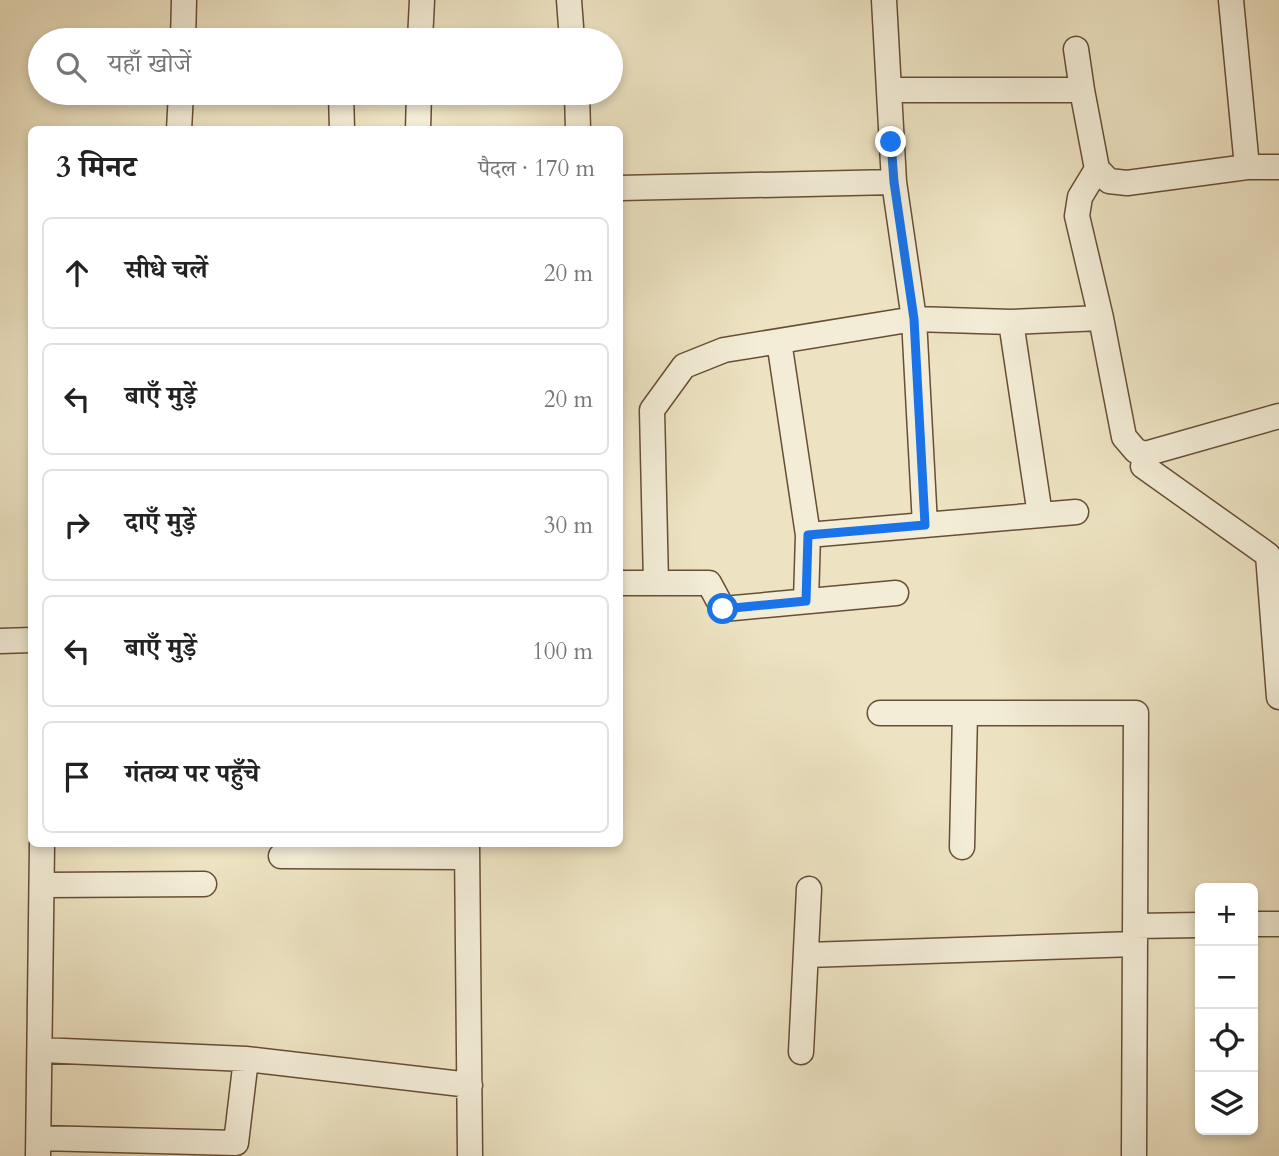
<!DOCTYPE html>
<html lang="hi">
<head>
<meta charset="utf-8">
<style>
	:root { --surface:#fff; --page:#f2f2f2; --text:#222; --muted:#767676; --line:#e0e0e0 }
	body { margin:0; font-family:Cardo,"Noto Serif Devanagari",serif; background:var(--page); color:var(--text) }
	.controls { position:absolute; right:21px; bottom:21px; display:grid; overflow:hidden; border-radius:10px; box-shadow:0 4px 10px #0003 }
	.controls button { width:63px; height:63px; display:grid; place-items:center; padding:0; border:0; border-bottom:2px solid var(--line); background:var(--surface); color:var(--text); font:35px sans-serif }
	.stop { position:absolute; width:21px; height:21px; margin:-16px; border:5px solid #1a73e8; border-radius:50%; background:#fff }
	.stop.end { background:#1a73e8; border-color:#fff; box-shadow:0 2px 7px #0008 }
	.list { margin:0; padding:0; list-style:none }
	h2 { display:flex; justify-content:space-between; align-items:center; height:91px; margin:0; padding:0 28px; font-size:30px }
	h2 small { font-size:23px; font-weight:400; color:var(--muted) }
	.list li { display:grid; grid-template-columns:46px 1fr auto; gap:21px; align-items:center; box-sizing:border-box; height:112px; margin:0 14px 14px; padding:0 14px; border:2px solid var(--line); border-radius:10px }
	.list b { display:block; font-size:26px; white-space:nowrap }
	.list em { font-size:23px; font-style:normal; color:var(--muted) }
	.icon { flex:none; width:38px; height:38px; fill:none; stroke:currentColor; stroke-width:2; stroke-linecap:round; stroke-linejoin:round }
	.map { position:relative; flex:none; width:1279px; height:1156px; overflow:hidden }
	.search { position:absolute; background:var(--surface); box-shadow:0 4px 10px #0003; left:28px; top:28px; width:595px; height:77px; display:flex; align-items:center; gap:18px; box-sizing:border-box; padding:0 24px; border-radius:38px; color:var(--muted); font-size:26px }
	.panel { position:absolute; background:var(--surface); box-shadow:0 4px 10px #0003; left:28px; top:126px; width:595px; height:721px; border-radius:10px }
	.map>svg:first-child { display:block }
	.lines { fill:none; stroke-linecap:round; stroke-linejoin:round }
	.minor-casing { stroke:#674e36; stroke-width:27 }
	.minor { stroke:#f3edd7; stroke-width:24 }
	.route { stroke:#1a73e8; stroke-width:9 }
</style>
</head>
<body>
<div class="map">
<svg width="1279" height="1156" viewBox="0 0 1279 1156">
	<rect width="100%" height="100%" fill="#ede3c2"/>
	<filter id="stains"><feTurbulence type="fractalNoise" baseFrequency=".00286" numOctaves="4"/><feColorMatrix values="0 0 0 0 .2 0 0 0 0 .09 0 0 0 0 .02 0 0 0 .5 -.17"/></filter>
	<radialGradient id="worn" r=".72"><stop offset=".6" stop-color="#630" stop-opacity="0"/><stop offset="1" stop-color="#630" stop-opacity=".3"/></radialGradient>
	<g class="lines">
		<g class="minor-casing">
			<path id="minor" d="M569,0L572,40
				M884,0L894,182L914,319L925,525
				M1231,0L1247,167
				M183,40L184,0
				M420,40L422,0
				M1076,49L1082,90L1097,169L1109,181L1127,183L1247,167H1279
				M889,90H1082
				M341,93L342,130
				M577,93L578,130
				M179,130L181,93
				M418,130L419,93
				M1097,169L1080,197L1077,216L1101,318L1124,437L1136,451L1145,454L1279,416
				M620,188L894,182
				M1011,322L1040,515
				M779,341L808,535
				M1143,466L1268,555L1279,697
				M620,583H709L723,609L896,593
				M656,583L652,410L684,366L724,350L914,319L1011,322L1101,318
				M806,601L808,535L1076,512
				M0,641L32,640
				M880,713H1136L1134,1156
				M467,844L470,1156
				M962,847L965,713
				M281,856L467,857
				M44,885L204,884
				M1253,924H1279
				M1135,926L1200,925
				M807,955L1135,944
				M41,1050L246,1059L470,1085
				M801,1052L809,889
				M39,1138L236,1143L246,1059
				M38,1156L42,844"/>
		</g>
		<use href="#minor" class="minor"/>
	</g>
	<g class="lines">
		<path class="route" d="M723,609L806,601L808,535L925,525L914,319L894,182L891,142"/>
	</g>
	<rect width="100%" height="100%" filter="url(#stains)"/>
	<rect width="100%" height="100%" fill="url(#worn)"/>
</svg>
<div class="controls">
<button>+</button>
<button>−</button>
<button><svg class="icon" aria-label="locate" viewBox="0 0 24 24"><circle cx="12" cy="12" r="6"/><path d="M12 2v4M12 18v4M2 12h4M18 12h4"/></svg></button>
<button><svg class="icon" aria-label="layers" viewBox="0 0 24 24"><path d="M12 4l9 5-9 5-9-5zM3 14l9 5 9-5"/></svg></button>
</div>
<div class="stop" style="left:723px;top:609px"></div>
<div class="stop end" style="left:891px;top:142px"></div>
<div class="search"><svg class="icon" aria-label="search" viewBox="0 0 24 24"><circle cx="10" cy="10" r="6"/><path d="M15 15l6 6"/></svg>यहाँ खोजें</div>
<section class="panel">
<h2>3 मिनट<small>पैदल · 170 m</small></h2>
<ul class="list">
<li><svg class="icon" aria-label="ahead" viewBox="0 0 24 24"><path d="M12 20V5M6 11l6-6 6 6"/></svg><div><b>सीधे चलें</b></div><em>20 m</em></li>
<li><svg class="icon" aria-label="left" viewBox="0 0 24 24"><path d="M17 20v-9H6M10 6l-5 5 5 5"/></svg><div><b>बाएँ मुड़ें</b></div><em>20 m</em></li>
<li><svg class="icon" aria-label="right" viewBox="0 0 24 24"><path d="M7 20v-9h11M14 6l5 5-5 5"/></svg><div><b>दाएँ मुड़ें</b></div><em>30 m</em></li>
<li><svg class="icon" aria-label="left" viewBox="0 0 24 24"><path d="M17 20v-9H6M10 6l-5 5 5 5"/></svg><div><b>बाएँ मुड़ें</b></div><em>100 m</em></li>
<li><svg class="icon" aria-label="arrive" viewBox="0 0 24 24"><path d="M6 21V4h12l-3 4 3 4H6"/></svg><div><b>गंतव्य पर पहुँचे</b></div></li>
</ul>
</section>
</div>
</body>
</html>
